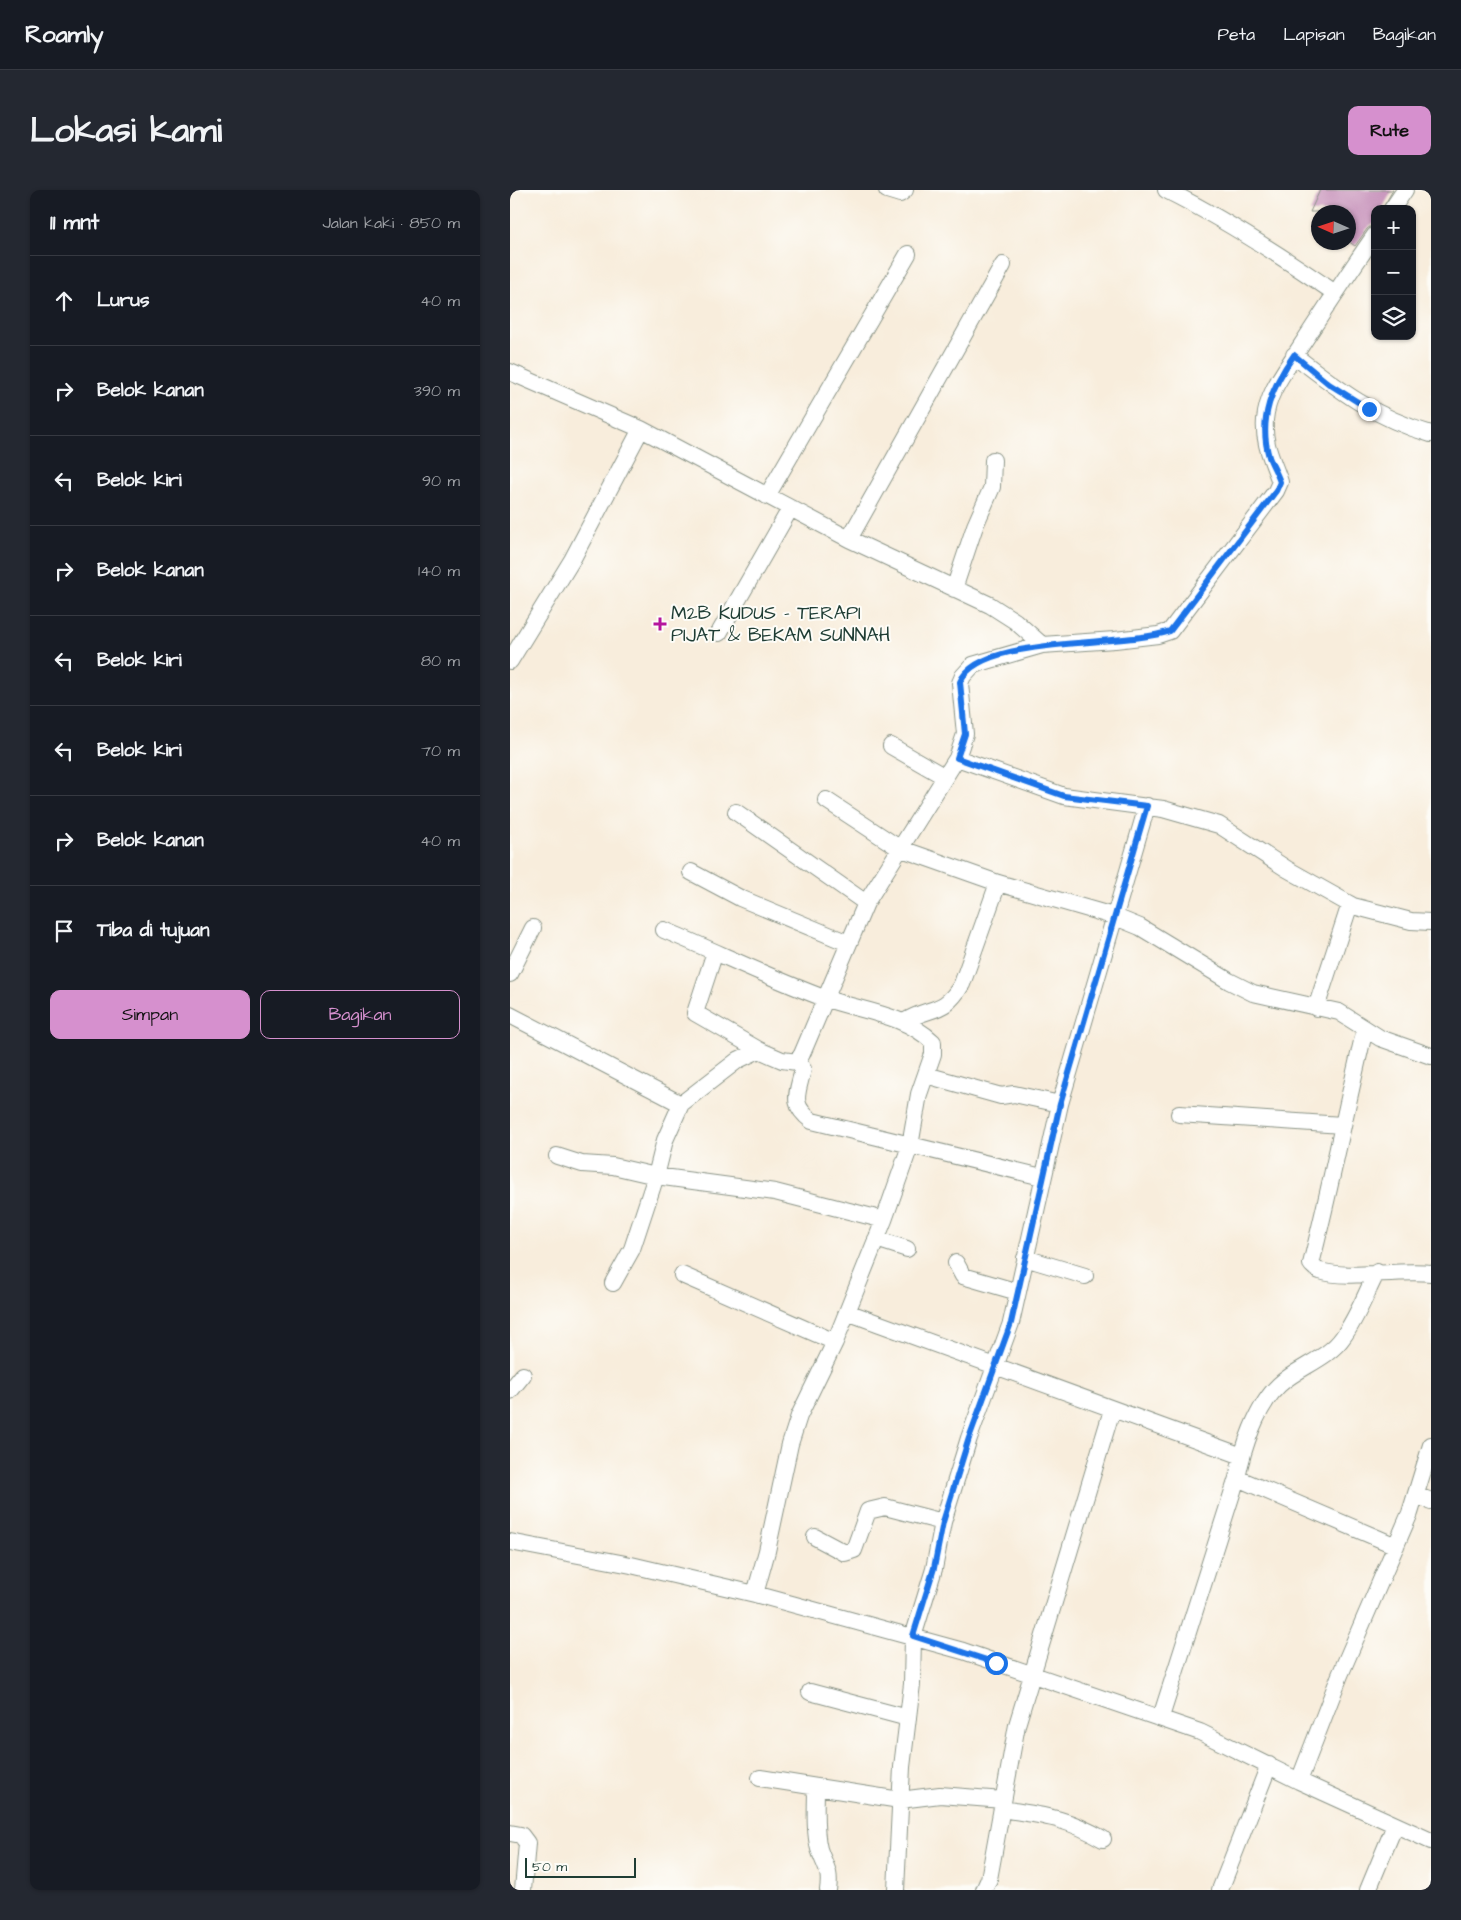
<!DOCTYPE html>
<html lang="id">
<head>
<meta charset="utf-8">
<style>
	:root { --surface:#171b24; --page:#242831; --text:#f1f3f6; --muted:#9ea1a6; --line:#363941; --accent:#d690ce }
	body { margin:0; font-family:"Architects Daughter",sans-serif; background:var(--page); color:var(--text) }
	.controls { position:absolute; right:15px; top:15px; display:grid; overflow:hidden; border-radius:10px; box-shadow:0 1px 4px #0004 }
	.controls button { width:45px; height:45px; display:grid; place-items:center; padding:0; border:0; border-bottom:1px solid var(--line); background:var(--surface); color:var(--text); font:25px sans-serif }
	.compass { position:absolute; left:801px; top:15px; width:45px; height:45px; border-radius:50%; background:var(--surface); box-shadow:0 1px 4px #0004; rotate:273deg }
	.scale { position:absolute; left:15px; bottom:12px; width:111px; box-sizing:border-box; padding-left:5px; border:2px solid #1f3d34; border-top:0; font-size:14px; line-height:18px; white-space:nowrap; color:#1f3d34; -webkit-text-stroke:4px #fdfcf7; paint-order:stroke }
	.stop { position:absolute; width:15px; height:15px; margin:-11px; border:4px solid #1a73e8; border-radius:50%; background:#fff }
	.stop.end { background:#1a73e8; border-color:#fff; box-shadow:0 1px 5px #0008 }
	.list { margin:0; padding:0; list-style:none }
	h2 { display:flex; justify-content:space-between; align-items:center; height:65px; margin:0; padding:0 20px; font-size:21px }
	h2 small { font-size:16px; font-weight:400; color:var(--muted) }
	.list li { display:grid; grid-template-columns:32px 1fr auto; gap:15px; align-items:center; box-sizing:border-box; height:90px; padding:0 20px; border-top:1px solid var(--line) }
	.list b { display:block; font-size:19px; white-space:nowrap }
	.list em { font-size:16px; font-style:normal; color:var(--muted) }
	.actions { display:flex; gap:10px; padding:15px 20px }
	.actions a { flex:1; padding:11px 0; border:1px solid var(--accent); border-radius:10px; text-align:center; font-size:18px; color:var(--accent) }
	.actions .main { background:var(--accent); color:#111 }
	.icon { flex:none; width:28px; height:28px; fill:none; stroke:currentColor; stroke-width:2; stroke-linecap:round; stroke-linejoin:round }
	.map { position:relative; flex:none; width:921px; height:1700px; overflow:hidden; border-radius:10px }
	header { display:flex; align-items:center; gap:30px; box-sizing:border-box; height:70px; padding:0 25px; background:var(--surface); border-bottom:1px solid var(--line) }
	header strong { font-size:24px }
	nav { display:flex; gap:28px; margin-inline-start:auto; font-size:18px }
	.intro { display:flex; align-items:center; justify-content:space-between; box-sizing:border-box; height:120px; padding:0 30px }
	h1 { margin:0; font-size:35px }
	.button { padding:12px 22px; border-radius:10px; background:var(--accent); color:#111; font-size:18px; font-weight:700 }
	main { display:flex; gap:30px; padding:0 30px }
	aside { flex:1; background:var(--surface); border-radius:10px; box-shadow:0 1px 4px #0004 }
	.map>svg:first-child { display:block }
	.building { fill:#c996bd }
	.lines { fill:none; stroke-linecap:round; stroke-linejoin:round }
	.minor-casing { stroke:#8c9588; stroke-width:18 }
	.minor { stroke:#fff; stroke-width:16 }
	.route { stroke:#1a73e8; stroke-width:6 }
	.poi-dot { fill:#b5179e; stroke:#fdfcf7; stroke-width:2 }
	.labels { text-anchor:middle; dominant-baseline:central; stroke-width:4; stroke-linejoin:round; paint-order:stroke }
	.poi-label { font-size:19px; fill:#1f3d34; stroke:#fdfcf7; text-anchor:start }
</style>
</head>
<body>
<header>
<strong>Roamly</strong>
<nav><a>Peta</a><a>Lapisan</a><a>Bagikan</a></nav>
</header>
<div class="intro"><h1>Lokasi kami</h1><a class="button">Rute</a></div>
<main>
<aside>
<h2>11 mnt<small>Jalan kaki · 850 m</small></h2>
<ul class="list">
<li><svg class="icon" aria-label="ahead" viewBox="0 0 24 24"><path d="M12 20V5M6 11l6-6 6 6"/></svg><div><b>Lurus</b></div><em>40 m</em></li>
<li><svg class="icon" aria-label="right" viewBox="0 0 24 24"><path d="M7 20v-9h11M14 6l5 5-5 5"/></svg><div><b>Belok kanan</b></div><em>390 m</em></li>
<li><svg class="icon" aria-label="left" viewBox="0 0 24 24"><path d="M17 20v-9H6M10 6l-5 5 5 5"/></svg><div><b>Belok kiri</b></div><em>90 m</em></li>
<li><svg class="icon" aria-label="right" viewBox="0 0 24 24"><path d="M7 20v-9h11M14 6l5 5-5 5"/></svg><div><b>Belok kanan</b></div><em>140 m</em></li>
<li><svg class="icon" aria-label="left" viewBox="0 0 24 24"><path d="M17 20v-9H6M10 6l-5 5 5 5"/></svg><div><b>Belok kiri</b></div><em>80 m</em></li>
<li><svg class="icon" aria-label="left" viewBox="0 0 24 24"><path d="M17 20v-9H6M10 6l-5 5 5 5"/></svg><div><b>Belok kiri</b></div><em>70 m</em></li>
<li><svg class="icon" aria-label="right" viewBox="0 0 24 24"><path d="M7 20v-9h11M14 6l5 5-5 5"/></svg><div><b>Belok kanan</b></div><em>40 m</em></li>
<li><svg class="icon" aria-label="arrive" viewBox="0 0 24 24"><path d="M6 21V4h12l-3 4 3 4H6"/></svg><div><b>Tiba di tujuan</b></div></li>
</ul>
<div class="actions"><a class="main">Simpan</a><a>Bagikan</a></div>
</aside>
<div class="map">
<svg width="921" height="1700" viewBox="0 0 921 1700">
	<rect width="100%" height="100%" fill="#fdfcf7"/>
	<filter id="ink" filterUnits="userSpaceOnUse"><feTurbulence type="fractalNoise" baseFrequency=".02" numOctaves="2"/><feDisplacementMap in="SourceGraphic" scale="10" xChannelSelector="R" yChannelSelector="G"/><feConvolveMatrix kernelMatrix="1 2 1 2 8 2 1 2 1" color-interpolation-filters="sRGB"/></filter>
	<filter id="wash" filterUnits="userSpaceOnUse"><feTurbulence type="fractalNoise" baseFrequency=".0096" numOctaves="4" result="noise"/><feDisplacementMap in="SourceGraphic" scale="20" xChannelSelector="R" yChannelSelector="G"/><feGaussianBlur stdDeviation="1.12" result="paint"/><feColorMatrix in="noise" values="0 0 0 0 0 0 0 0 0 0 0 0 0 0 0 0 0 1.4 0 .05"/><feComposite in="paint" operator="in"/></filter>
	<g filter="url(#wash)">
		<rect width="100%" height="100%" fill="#f8eddc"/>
		<g id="blocks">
			<path class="building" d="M810,0H883L872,19H865V33L857,39L845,56L838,51V22H800Z"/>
		</g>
	</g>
	<g filter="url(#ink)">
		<use href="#blocks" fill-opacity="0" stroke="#8c9588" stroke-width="1"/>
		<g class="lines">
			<g class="minor-casing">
				<path id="minor" d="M377,0L390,4L395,0
					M656,0C716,30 770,65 825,103
					M882,19L895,0
					M784,165C829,200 865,228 921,244
					M0,182L131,239L339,349L480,415L505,431L532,455
					M257,306L398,64
					M339,349L493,75
					M444,399L465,336L482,297L483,270
					M209,443L280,319
					M0,471L62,370L131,239
					M381,556L435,587
					M447,568L554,606L653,619L709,635L777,679L843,716L901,731L921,732
					M316,610L389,658L488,693L603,726L630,737L719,791L743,803L829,822L870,848L921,866
					M226,622L356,713
					M181,682L230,708L338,753
					M154,740C207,762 260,788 314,808C350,821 394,824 423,852V864L409,904L400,956L374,1030L325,1152L289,1226L280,1254L257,1361L245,1404
					M205,762L185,823L249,860
					M0,784L23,738
					M806,818L840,714
					M0,825L171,914
					M394,832C421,815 433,826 452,794L488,693
					M855,839C836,917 821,996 801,1074C804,1077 806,1080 810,1081C839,1090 887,1079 921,1083
					M287,872L293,879C288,903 279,914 302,931L532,987
					M416,885L491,906L504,904L550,914
					M669,924L832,935
					M47,966L72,974L103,976L146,986L265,1002L374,1030
					M366,1049L397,1059
					M515,1068L575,1086
					M446,1073L453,1086L508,1102
					M172,1085L325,1152
					M103,1093L122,1059L146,986L155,950L171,914L228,870L249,860L272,870L287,872L292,864L356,713L447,568L455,544L450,493L453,486L463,475L532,455L605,450L648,445L660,441L766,301L770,292C763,271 753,254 755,230C757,205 772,185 785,165C811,125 837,85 865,45
					M337,1122L732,1266
					M0,1201L13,1185
					M727,1288L886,1356
					M906,1305L921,1311
					M305,1347L335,1363L344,1360L358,1321L375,1317L433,1332
					M0,1352L121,1375L245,1404L453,1461L690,1542L789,1591L921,1651
					M300,1502L398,1528
					M651,1527L727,1288C733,1258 746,1217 769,1195C788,1177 818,1169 833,1147C847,1128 856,1103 867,1082
					M250,1588L390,1610L430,1605L493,1610
					M789,1591L830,1485L900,1323L921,1255
					M306,1597C306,1617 304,1640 309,1659C315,1677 321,1680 318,1700
					M492,1619C534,1626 555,1627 593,1649
					M0,1643L11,1645L17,1653L13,1700
					M386,1700L392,1577L402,1494L403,1447L424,1379L433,1332L459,1248L501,1133L550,914L637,616
					M474,1700L479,1689L507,1535L602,1220
					M710,1700L759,1575
					M858,1700L885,1635"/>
			</g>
			<use href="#minor" class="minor"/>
		</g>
	</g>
	<g class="lines" filter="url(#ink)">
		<path class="route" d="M486,1473L403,1446L424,1378L433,1332L459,1248L501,1133L550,914L637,616L554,606L447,568L455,544L450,492C470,444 614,458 660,441L766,301L770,292C767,283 762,275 759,267C748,229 762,196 784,165L819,194L859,219"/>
	</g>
	<path class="poi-dot" d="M147.5 426.5h5v5h5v5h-5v5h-5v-5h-5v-5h5z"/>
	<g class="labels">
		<g class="poi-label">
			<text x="161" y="423">M2B KUDUS - TERAPI<tspan x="161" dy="22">PIJAT &amp; BEKAM SUNNAH</tspan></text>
		</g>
	</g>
</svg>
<div class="controls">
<button>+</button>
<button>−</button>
<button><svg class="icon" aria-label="layers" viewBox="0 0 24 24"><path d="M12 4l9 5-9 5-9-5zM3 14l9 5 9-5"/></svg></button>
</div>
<svg class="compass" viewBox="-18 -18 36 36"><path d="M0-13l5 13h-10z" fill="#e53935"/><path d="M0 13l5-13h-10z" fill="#9ea1a6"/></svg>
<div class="scale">50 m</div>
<div class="stop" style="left:486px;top:1473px"></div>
<div class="stop end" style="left:859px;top:219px"></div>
</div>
</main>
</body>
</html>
